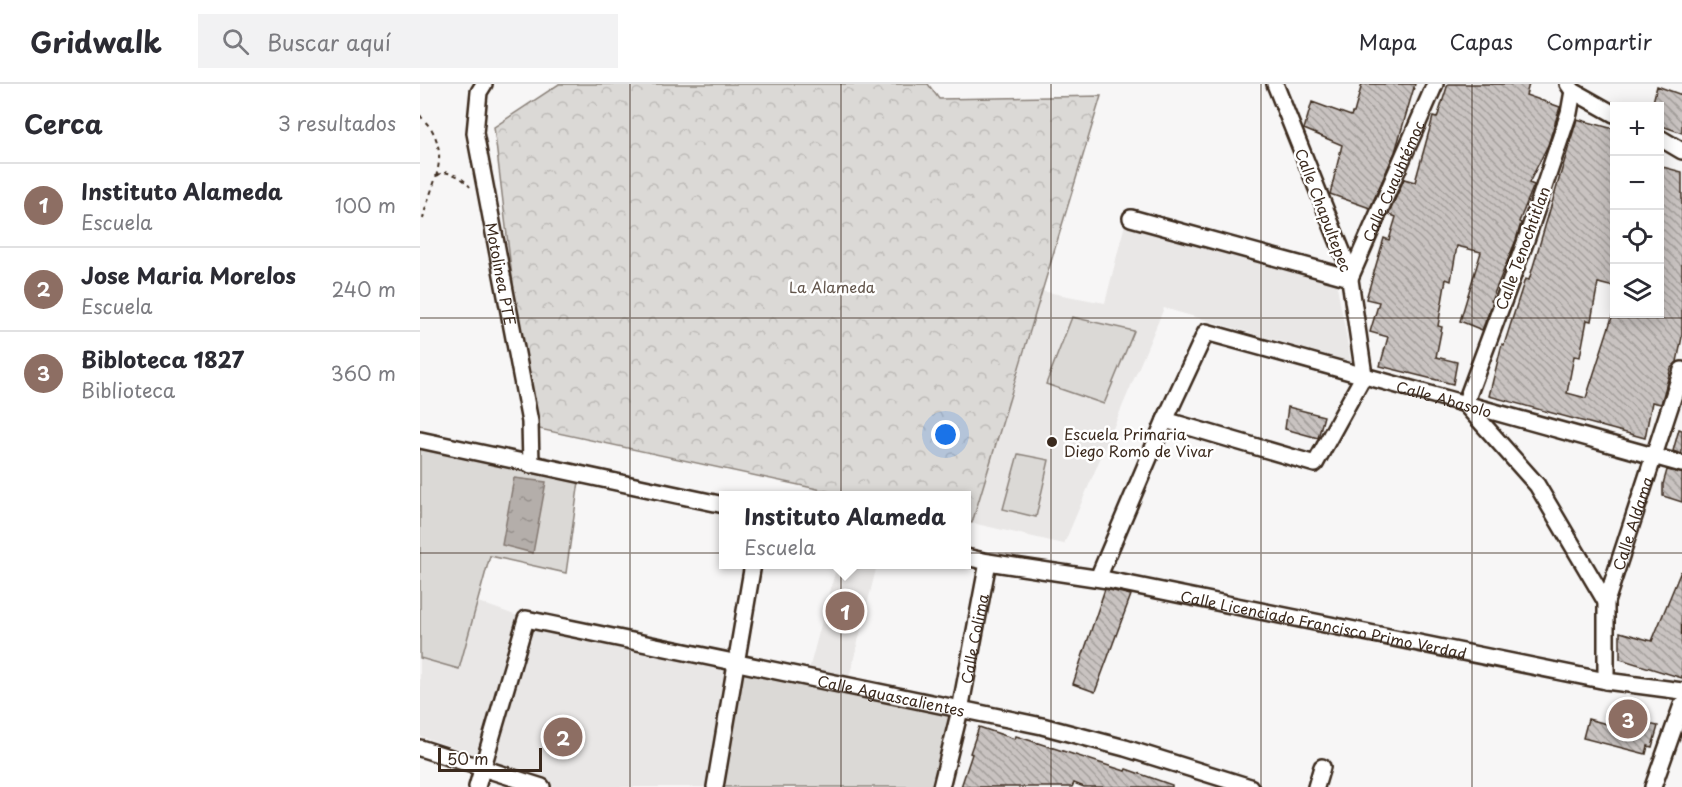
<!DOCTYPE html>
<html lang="es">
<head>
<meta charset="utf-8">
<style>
	:root { --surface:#fff; --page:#f2f2f3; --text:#2b2b33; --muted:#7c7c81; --line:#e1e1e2; --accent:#3b2a1e }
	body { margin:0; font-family:"Playpen Sans",sans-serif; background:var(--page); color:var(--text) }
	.controls { position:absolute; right:18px; top:18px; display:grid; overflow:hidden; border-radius:0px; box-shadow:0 3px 15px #0003 }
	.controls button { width:54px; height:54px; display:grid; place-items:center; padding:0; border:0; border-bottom:2px solid var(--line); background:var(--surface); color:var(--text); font:30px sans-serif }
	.scale { position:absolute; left:18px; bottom:15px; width:104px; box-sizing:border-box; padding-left:6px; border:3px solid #3b2a1e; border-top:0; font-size:16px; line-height:21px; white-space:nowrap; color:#3b2a1e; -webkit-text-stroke:4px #fff; paint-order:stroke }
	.you { position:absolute; left:526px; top:351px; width:21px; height:21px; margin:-15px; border:4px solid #fff; border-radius:50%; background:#1a73e8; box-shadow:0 0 0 9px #1a73e833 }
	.badge { display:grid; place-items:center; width:39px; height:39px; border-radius:50%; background:var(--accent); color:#fff; font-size:20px; font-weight:700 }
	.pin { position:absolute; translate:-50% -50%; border:3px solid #fff; box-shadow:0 2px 6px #0006 }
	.popup { position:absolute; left:299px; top:407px; width:252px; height:78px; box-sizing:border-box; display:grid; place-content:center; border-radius:0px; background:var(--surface); filter:drop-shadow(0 2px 4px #0005); font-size:20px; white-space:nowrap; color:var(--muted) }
	.popup b { font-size:22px; color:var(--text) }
	.popup::after { content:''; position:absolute; left:50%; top:100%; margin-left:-12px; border:12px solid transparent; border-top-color:var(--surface) }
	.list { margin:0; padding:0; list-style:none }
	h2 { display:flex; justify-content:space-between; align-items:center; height:78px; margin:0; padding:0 24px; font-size:26px }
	h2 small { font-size:20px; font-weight:400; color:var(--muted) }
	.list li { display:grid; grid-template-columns:39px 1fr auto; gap:18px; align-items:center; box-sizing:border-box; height:84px; padding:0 24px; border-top:2px solid var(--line) }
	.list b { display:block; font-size:22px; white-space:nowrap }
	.list p { margin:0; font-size:20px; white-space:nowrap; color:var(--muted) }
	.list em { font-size:20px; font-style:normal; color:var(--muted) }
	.icon { flex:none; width:33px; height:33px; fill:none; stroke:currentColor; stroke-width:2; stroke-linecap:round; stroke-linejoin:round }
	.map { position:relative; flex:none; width:1262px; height:703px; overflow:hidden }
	header { display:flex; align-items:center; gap:36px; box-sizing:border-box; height:84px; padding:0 30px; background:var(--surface); border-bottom:2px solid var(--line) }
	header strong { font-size:28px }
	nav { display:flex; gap:33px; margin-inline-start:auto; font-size:21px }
	.search { width:420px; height:54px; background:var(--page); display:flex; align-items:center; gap:15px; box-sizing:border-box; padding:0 21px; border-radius:0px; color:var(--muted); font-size:22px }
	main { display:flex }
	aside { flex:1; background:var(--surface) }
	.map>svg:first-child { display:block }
	.built { fill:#e9e7e6 }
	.green { fill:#dbd9d6; stroke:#8b827a; stroke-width:1.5 }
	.forest { fill:url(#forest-crowns); stroke:#8b827a; stroke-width:1.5 }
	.water { fill:url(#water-ripples); stroke:#847972; stroke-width:1.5 }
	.building { fill:url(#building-back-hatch); stroke:#3b2a1e; stroke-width:1.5 }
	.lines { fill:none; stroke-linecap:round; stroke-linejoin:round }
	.minor-casing { stroke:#3b2a1e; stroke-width:20 }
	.path { stroke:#3b2a1e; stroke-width:2; stroke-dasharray:4.5 4.5; stroke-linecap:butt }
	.minor { stroke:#fff; stroke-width:15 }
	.grid { fill:none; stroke:#3b2a1e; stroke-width:1.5; stroke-opacity:0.55 }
	.poi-dot { fill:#3b2a1e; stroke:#fff; stroke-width:2 }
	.labels { text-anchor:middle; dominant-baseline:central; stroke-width:5; stroke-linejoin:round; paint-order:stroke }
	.street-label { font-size:15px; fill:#3b2a1e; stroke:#fff }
	.park-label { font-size:15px; fill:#63564c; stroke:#fff }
	.poi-label { font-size:15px; fill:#3b2a1e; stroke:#fff; text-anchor:start }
</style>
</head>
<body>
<header>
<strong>Gridwalk</strong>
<div class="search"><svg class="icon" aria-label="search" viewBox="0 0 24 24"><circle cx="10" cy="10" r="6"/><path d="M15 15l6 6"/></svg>Buscar aquí</div>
<nav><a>Mapa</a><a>Capas</a><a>Compartir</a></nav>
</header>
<main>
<aside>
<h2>Cerca<small>3 resultados</small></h2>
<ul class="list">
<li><span class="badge" style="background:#8d6e63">1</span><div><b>Instituto Alameda</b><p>Escuela</p></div><em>100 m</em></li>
<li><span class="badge" style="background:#8d6e63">2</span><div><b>Jose Maria Morelos</b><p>Escuela</p></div><em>240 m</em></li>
<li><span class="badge" style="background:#8d6e63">3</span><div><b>Bibloteca 1827</b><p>Biblioteca</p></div><em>360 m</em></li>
</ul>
</aside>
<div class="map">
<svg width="1262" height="703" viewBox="0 0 1262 703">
	<defs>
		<pattern id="forest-crowns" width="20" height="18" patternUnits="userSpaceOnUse" patternTransform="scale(1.5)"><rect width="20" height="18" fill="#dbd9d6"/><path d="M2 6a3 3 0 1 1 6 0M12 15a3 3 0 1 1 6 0" fill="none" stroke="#bdbab7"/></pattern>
		<pattern id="water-ripples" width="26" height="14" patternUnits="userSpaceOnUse" patternTransform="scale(1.5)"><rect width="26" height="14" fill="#b4aeaa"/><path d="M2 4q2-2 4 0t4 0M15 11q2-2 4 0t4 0" fill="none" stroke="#948e8a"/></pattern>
		<pattern id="building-back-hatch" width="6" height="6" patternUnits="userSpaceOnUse" patternTransform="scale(1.5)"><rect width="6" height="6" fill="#c9c3c1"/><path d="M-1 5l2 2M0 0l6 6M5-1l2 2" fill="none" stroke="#a49f9c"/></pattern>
	</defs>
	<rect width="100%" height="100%" fill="#f7f6f6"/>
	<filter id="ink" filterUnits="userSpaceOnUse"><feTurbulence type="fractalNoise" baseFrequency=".0167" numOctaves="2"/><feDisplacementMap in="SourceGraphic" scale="12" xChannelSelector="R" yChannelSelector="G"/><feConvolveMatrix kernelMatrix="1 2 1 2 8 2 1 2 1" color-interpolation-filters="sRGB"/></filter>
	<g filter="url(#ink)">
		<path class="built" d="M705,140L915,191L931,278L744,224L644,460L552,439L621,207L685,219Z
			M417,481H457L427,602L387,593Z
			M58,518L106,535L316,578L295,703H122L62,684L65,674L0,652V574L39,585Z"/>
		<path class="green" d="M652,233L714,247L684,320L626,300Z
			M0,356L160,390L146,489L70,472L39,585L0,574Z
			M598,370L629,376L616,433L583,425Z
			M316,578L540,626L516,703H295Z"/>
		<path class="forest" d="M139,0H508L519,15L681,12L552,439L547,438L546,412L425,411L110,343L74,43Z"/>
		<path class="water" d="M94,394L126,398L113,469L82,461Z"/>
		<path class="building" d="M942,0H995L975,68L950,124L910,110L922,61L884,45L892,18L931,32L932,29H934Z
			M1028,0H1109L1106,11L1140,23L1128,61L1109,99L1114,101L1099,138L1101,139L1096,156L1071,217L1073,218L1062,246L1040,237L1061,168L1037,162L1031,197L1026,195L1018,242L1022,243L1016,273L1037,278L1033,300L960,282L968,253L950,248L959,218L946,215L964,154L969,156L976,133L969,130L984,95L995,98L1013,33L1017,34Z
			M1237,2L1262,11V49L1239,41V22H1232Z
			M1157,35L1194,45V203L1178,199L1171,237L1167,236L1160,273L1154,272L1147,309L1166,314L1193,230H1239V82L1262,88V253L1257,278L1251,284L1241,320L1232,318L1225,354L1069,312L1082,260L1084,261L1105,195L1109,196Z
			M868,323L904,332L898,354L865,345Z
			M1259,345L1262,346V370L1253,367Z
			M1247,386L1262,389V418L1243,412V400Z
			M1261,487L1262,594L1200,575V548L1232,557Z
			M685,505L711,511L675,608L653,600Z
			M1168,635L1217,648L1219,638L1238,642L1232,663L1228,662L1226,670L1163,654Z
			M559,643L595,655L596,652L705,687L706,685L752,701V703H664L654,699L652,703H541L552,670L550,669Z"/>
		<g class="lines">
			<g class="minor-casing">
				<g id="minor">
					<path id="s1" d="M64,0L59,8L55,49L110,338L111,381"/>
					<path d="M1148,0L1153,7L1194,30"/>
					<path d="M1153,7L1149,29L1105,159L1045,320L1117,401L1186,518"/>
					<path d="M1240,54L1262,67"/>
					<path id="s2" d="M711,134L930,194L1015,0"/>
					<path d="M745,336L895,380L944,291L928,182L855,0"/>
					<path d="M0,356L304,421"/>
					<path id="s3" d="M546,473L568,478L688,496L1186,597L1262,607"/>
					<path id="s4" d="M678,494L745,336L786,248L1262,380"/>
					<path id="s5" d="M1186,597V518L1262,286"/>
					<path d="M0,664L122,703"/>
					<path id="s6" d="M57,703L106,535L622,642L705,664L830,703"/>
					<path d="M295,703L333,480"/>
					<path id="s7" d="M521,703L540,626L568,478"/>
					<path d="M896,703L902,683"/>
					<path d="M1233,703L1262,621"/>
				</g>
			</g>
			<path class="path" d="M0,31C3,36 8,40 12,46C30,79 9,103 3,135
				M17,92L23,88C35,90 43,94 50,103"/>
			<use href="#minor" class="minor"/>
		</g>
	</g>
	<path class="grid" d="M210,0V703M421,0V703M631,0V703M841,0V703M1052,0V703M0,234H1262M0,469H1262"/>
	<circle class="poi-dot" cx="632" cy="358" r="6"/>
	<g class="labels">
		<g class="street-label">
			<text stroke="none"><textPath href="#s2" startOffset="333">Calle Cuauhtémoc</textPath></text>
			<text transform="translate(904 126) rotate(69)">Calle Chapultepec</text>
			<text transform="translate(1102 164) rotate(-70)">Calle Tenochtitlan</text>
			<text stroke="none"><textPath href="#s1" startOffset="194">Motolinea PTE</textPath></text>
			<text stroke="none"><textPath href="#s4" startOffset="516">Calle Abasolo</textPath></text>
			<text stroke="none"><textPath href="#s5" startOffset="162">Calle Aldama</textPath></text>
			<text stroke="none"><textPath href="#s3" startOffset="364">Calle Licenciado Francisco Primo Verdad</textPath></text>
			<text stroke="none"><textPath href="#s7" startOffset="152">Calle Colima</textPath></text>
			<text stroke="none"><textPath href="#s6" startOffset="548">Calle Aguascalientes</textPath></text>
		</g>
		<g class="park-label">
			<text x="412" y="202">La Alameda</text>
		</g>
		<g class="poi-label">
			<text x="644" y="349">Escuela Primaria<tspan x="644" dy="17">Diego Romo de Vivar</tspan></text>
		</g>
	</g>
</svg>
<div class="controls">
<button>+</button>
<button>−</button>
<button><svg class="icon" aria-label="locate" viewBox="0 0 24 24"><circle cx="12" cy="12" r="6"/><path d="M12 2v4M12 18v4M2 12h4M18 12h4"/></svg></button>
<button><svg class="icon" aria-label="layers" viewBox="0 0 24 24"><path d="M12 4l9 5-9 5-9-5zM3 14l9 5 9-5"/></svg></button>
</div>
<div class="scale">50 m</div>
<div class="you"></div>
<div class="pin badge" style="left:425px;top:527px;background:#8d6e63">1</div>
<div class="popup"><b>Instituto Alameda</b>Escuela</div>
<div class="pin badge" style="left:143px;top:653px;background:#8d6e63">2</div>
<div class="pin badge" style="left:1208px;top:635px;background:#8d6e63">3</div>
</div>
</main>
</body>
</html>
